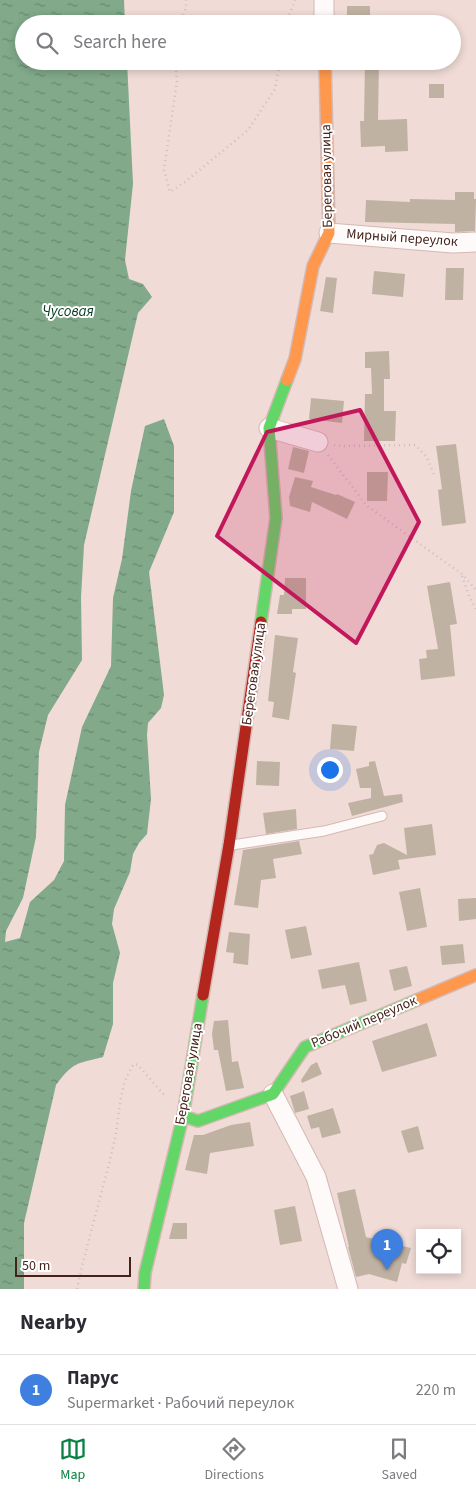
<!DOCTYPE html>
<html lang="en">
<head>
<meta charset="utf-8">
<style>
	:root { --surface:#fff; --page:#f7f7f7; --text:#2b2b33; --muted:#7c7c81; --line:#e1e1e2; --accent:#0b8043 }
	body { margin:0; font-family:"Source Sans 3",sans-serif; background:var(--page); color:var(--text) }
	.controls { position:absolute; right:15px; bottom:15px; display:grid; overflow:hidden; border-radius:0px; box-shadow:0 2px 8px #0003 }
	.controls button { width:45px; height:45px; display:grid; place-items:center; padding:0; border:0; border-bottom:1px solid var(--line); background:var(--surface); color:var(--text); font:25px sans-serif }
	.scale { position:absolute; left:15px; bottom:12px; width:116px; box-sizing:border-box; padding-left:5px; border:2px solid #45231b; border-top:0; font-size:14px; line-height:18px; white-space:nowrap; color:#45231b; -webkit-text-stroke:4px #fff; paint-order:stroke }
	.you { position:absolute; left:329px; top:769px; width:18px; height:18px; margin:-12px; border:4px solid #fff; border-radius:50%; background:#1a73e8; box-shadow:0 0 0 8px #1a73e833 }
	.badge { display:grid; place-items:center; width:32px; height:32px; border-radius:50%; background:var(--accent); color:#fff; font-size:16px; font-weight:700 }
	.pin { position:absolute; translate:-50% -41px; filter:drop-shadow(0 1px 2px #0008) }
	.pin::after { content:''; position:absolute; top:26px; width:18px; height:15px; background:inherit; clip-path:polygon(0 0,100% 0,50% 100%) }
	.list { margin:0; padding:0; list-style:none }
	h2 { display:flex; justify-content:space-between; align-items:center; height:65px; margin:0; padding:0 20px; font-size:21px }
	h2 small { font-size:16px; font-weight:400; color:var(--muted) }
	.list li { display:grid; grid-template-columns:32px 1fr auto; gap:15px; align-items:center; box-sizing:border-box; height:70px; padding:0 20px; border-top:1px solid var(--line) }
	.list b { display:block; font-size:19px; white-space:nowrap }
	.list p { margin:0; font-size:16px; white-space:nowrap; color:var(--muted) }
	.list em { font-size:16px; font-style:normal; color:var(--muted) }
	.icon { flex:none; width:28px; height:28px; fill:none; stroke:currentColor; stroke-width:2; stroke-linecap:round; stroke-linejoin:round }
	.map { position:relative; flex:none; width:476px; height:1289px; overflow:hidden }
	.search { position:absolute; background:var(--surface); box-shadow:0 2px 8px #0003; left:15px; right:15px; top:15px; height:55px; display:flex; align-items:center; gap:12px; box-sizing:border-box; padding:0 18px; border-radius:28px; color:var(--muted); font-size:19px }
	.sheet { height:135px; background:var(--surface) }
	nav { display:flex; justify-content:space-around; align-items:center; box-sizing:border-box; height:70px; border-top:1px solid var(--line); background:var(--surface); font-size:14px; color:var(--muted) }
	nav a { display:grid; justify-items:center; gap:2px }
	nav .on { color:var(--accent) }
	.map>svg:first-child { display:block }
	.water { fill:url(#water-ripples) }
	.building { fill:#c0b2a2 }
	.lines { fill:none; stroke-linecap:round; stroke-linejoin:round }
	.lane-casing { stroke:#d4b9b3; stroke-width:11 }
	.street-casing { stroke:#d4b9b3; stroke-width:21 }
	.fast-casing { stroke:#d4b9b3; stroke-width:14 }
	.slow-casing { stroke:#d4b9b3; stroke-width:14 }
	.jam-casing { stroke:#d4b9b3; stroke-width:14 }
	.path { stroke:#cbbfbe; stroke-width:2.5; stroke-dasharray:1 4; stroke-linecap:butt }
	.lane { stroke:#fdfaf9; stroke-width:9 }
	.street { stroke:#fdfaf9; stroke-width:19 }
	.fast { stroke:#63d668; stroke-width:11 }
	.slow { stroke:#ff974d; stroke-width:11 }
	.jam { stroke:#b3261e; stroke-width:11 }
	.marked { fill:#c2185b; fill-opacity:0.2; stroke:#c2185b; stroke-width:4; stroke-linejoin:round }
	.labels { text-anchor:middle; dominant-baseline:central; stroke-width:4; stroke-linejoin:round; paint-order:stroke }
	.street-label { font-size:14px; fill:#45231b; stroke:#fff }
	.water-label { font-size:15px; font-style:italic; fill:#053d20; stroke:#fff }
</style>
</head>
<body>
<div class="map">
<svg width="476" height="1289" viewBox="0 0 476 1289">
	<defs>
		<pattern id="water-ripples" width="26" height="14" patternUnits="userSpaceOnUse" patternTransform="scale(1.25)"><rect width="26" height="14" fill="#81a98a"/><path d="M2 4q2-2 4 0t4 0M15 11q2-2 4 0t4 0" fill="none" stroke="#6b8970"/></pattern>
	</defs>
	<rect width="100%" height="100%" fill="#f0dbd6"/>
	<path class="water" d="M0,0H124L125,24H24V61H127L133,184L125,260L129,279L143,284L152,297L138,313L84,545L81,597L82,660L48,715L39,752L36,837L23,898L6,931L5,942L20,938L30,902L54,880L64,861L65,805L82,727L111,666L113,598L122,559L131,491L145,426L164,419L174,446V512L149,572L164,695L161,708L148,723L147,735L151,799L147,834L139,843L133,854L130,872L114,909L112,924L120,953L113,983V1024L103,1057C76,1064 73,1062 56,1085L24,1223V1289H0Z"/>
	<path class="building" d="M347,6H370V24H347Z
		M365,61H379L378,120L407,119L408,151L385,152V146L361,147L360,121H364Z
		M429,84H444V98H429Z
		M455,192H474V199H476L475,231L455,232V224L365,222L366,200L410,202V199L455,200Z
		M446,268H464L463,300H445Z
		M374,271L405,274L403,297L372,294Z
		M326,277L337,278L333,313L320,311Z
		M389,351L390,379H384V411H396L395,441H364L365,394H372L371,368H365V352Z
		M311,398L344,401L342,423L309,419Z
		M456,444L466,523L442,526L438,490L442,489L436,446Z
		M293,447L309,451L304,473L288,469Z
		M367,472H388L387,501H367Z
		M295,477L313,481L311,487L336,495L337,494L355,502L347,519L312,502L310,512L290,506L289,497Z
		M285,578H306V609H292V614H277L280,595H284Z
		M450,582L457,624L450,625L455,676L421,680L419,659L427,658L426,650L438,649L427,586Z
		M275,635L298,638L293,672L296,673L289,720L272,717L274,702L268,701Z
		M332,724L357,726L354,751L330,749Z
		M257,761L280,762L279,786L256,785Z
		M375,761L384,796L402,794L403,802L352,816L348,803L371,798V788H360L356,769L369,766V762Z
		M296,809L297,829L266,834L263,813Z
		M432,824L436,855L398,860L400,869L373,875L369,855L373,854L377,845L384,843L407,855L404,828Z
		M299,841L302,854L273,859L276,878L261,880L258,908L234,905L243,850Z
		M420,888L427,927L407,931L399,892Z
		M476,898V919L459,921L458,899Z
		M306,926L312,955L291,959L285,930Z
		M229,932L250,934L248,965L233,963L234,953L226,952Z
		M463,944L465,963L442,965L440,946Z
		M359,962L367,1001L350,1005L345,985L322,989L318,970Z
		M407,966L412,986L394,991L389,970Z
		M228,1020L232,1062L238,1061L244,1088L226,1091L218,1050H214L212,1034L214,1021Z
		M427,1023L437,1056L382,1072L372,1041Z
		M317,1062L322,1074L302,1083L301,1080L311,1065Z
		M304,1091L309,1109L295,1113L290,1096Z
		M333,1108L341,1133L322,1138L319,1127L311,1129L307,1116Z
		M250,1122L254,1146L210,1153L207,1174L185,1170L194,1135H203L231,1125Z
		M418,1126L424,1149L408,1153L401,1131Z
		M355,1189L366,1237L411,1248L406,1264L402,1263L397,1282L369,1274L356,1277L348,1247H349L337,1193Z
		M295,1206L302,1241L280,1245L274,1210Z
		M173,1223H187V1239H169Z"/>
	<g class="lines">
		<g class="lane-casing">
			<path id="lane" d="M232,845L324,831L382,816"/>
		</g>
		<g class="street-casing">
			<path id="street" d="M324,0V24
				M329,233L453,243L476,242
				M269,428L318,442
				M273,1094L316,1177L348,1289"/>
		</g>
		<g class="fast-casing">
			<path id="fast" d="M261,622L276,518L269,428L287,380
				M183,1116L198,1121L273,1094L305,1047L417,1000
				M144,1289L145,1273L183,1116L203,995"/>
		</g>
		<g class="slow-casing">
			<path id="slow" d="M287,380L295,359L313,266L329,233L325,61
				M417,1000L476,975"/>
		</g>
		<g class="jam-casing">
			<path id="jam" d="M203,995L229,845L261,622"/>
		</g>
		<path class="path" d="M179,24L186,8V0
			M286,24L295,0
			M175,61L177,81L164,170L170,192L185,182L248,130L275,89L280,61
			M334,445L342,446L415,445L426,456L435,477
			M328,455L367,506L462,574L476,590
			M462,576L469,596L476,609
			M77,1289C88,1238 104,1188 115,1138C120,1114 119,1084 134,1064L138,1065L165,1096"/>
		<use href="#lane" class="lane"/>
		<use href="#street" class="street"/>
		<use href="#fast" class="fast"/>
		<use href="#slow" class="slow"/>
		<use href="#jam" class="jam"/>
	</g>
	<path class="marked" d="M360,410L419,522L356,643L217,536L267,432Z"/>
	<g class="labels">
		<g class="street-label">
			<text transform="translate(327 176) rotate(-91)">Береговая улица</text>
			<text transform="translate(402 238) rotate(4)">Мирный переулок</text>
			<text transform="translate(254 674) rotate(-82)">Береговая улица</text>
			<text transform="translate(364 1022) rotate(-23)">Рабочий переулок</text>
			<text transform="translate(189 1074) rotate(-80)">Береговая улица</text>
		</g>
		<g class="water-label">
			<text x="68" y="311">Чусовая</text>
		</g>
	</g>
</svg>
<div class="controls">
<button><svg class="icon" aria-label="locate" viewBox="0 0 24 24"><circle cx="12" cy="12" r="6"/><path d="M12 2v4M12 18v4M2 12h4M18 12h4"/></svg></button>
</div>
<div class="scale">50 m</div>
<div class="you"></div>
<div class="pin badge" style="left:387px;top:1270px;background:#3f7fe0">1</div>
<div class="search"><svg class="icon" aria-label="search" viewBox="0 0 24 24"><circle cx="10" cy="10" r="6"/><path d="M15 15l6 6"/></svg>Search here</div>
</div>
<section class="sheet">
<h2>Nearby<small></small></h2>
<ul class="list">
<li><span class="badge" style="background:#3f7fe0">1</span><div><b>Парус</b><p>Supermarket · Рабочий переулок</p></div><em>220 m</em></li>
</ul>
</section>
<nav>
<a class="on"><svg class="icon" aria-label="map" viewBox="0 0 24 24"><path d="M3 6l6-2 6 2 6-2v14l-6 2-6-2-6 2zM9 4v14M15 6v14"/></svg>Map</a>
<a><svg class="icon" aria-label="directions" viewBox="0 0 24 24"><path d="M12 3l9 9-9 9-9-9zM9 14v-3h6M13 9l2 2-2 2"/></svg>Directions</a>
<a><svg class="icon" aria-label="saved" viewBox="0 0 24 24"><path d="M7 4h10v16l-5-4-5 4z"/></svg>Saved</a>
</nav>
</body>
</html>
